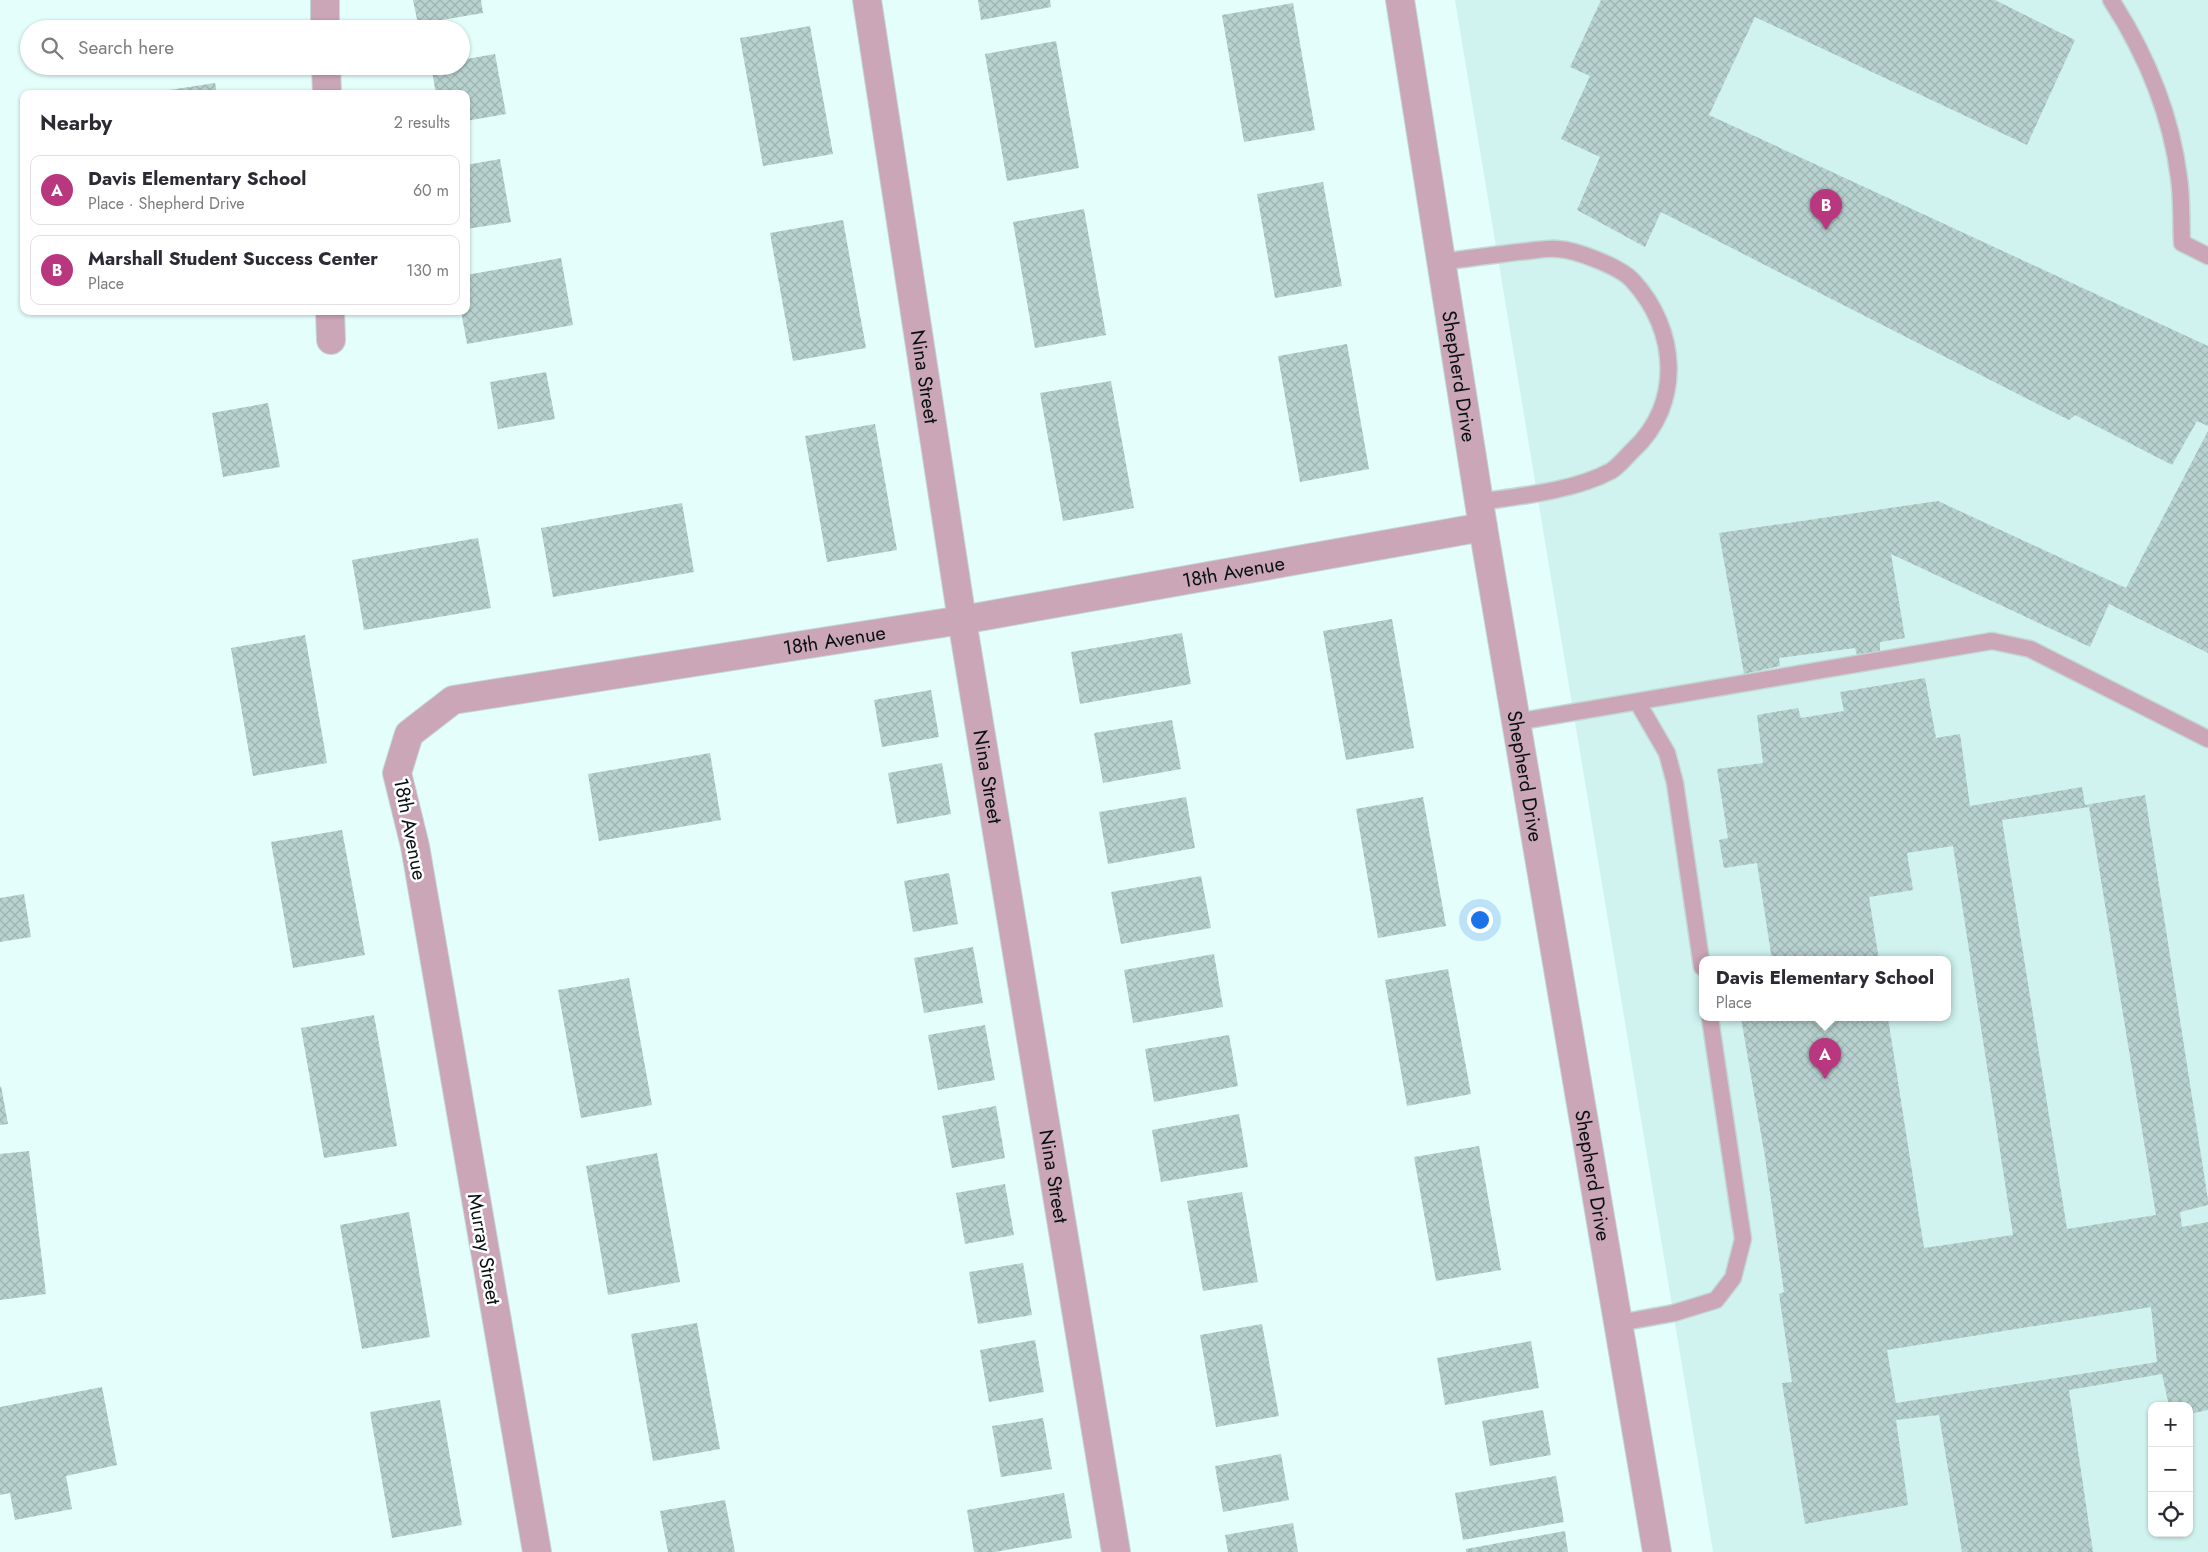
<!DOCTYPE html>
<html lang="en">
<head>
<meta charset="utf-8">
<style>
	:root { --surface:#fff; --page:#f7f7f7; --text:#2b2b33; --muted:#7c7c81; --line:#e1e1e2; --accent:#b9377f }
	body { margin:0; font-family:Jost,sans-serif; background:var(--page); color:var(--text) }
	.controls { position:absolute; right:15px; bottom:15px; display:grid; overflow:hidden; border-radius:10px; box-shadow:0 1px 4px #0004 }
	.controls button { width:45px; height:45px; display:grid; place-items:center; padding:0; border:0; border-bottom:1px solid var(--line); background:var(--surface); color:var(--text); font:25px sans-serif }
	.you { position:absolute; left:1479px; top:919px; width:18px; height:18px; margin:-12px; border:4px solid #fff; border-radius:50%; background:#1a73e8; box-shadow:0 0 0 8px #1a73e833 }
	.badge { display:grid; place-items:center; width:32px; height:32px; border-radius:50%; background:var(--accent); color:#fff; font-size:16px; font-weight:700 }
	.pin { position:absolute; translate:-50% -41px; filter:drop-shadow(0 1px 2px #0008) }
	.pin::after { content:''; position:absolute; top:26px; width:18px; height:15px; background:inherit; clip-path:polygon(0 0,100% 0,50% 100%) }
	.popup { position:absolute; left:1699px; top:956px; width:252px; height:65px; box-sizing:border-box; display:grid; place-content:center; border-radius:10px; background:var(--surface); filter:drop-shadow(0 1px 4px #0005); font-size:16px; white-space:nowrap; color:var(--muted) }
	.popup b { font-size:19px; color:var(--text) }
	.popup::after { content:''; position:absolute; left:50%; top:100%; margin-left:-10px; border:10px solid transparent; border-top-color:var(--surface) }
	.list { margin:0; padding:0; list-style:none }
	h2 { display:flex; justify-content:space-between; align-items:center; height:65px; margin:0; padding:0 20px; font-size:21px }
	h2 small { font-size:16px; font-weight:400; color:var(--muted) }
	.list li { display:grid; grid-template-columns:32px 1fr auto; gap:15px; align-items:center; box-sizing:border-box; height:70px; margin:0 10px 10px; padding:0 10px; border:1px solid var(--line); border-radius:10px }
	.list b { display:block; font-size:19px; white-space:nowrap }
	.list p { margin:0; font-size:16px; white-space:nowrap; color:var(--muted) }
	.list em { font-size:16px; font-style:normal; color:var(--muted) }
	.icon { flex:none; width:28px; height:28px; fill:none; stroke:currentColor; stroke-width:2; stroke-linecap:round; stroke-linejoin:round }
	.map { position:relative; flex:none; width:2208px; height:1552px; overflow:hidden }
	.search { position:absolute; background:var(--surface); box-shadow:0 1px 4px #0004; left:20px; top:20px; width:450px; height:55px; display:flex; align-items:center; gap:12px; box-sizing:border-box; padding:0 18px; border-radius:28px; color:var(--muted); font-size:19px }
	.panel { position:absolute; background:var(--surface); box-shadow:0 1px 4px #0004; left:20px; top:90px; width:450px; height:225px; border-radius:10px }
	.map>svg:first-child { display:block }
	.built { fill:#d0f3f0; fill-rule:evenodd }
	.building { fill:url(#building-cross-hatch); fill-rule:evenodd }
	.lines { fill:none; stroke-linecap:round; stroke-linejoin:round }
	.lane-casing { stroke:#c1d8d6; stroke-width:19 }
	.street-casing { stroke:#c1d8d6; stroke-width:30 }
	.lane { stroke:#cba6b6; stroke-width:16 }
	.street { stroke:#cba6b6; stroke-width:28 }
	.labels { text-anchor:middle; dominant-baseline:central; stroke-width:5; stroke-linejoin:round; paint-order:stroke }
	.street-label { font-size:20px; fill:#07100f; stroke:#fff }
</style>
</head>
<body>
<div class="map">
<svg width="2208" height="1552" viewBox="0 0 2208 1552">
	<defs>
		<pattern id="building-cross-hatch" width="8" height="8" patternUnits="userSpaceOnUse" patternTransform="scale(1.25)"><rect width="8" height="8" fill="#b8d2d0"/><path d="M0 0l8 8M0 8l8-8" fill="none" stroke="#9db3b1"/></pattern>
	</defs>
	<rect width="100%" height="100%" fill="#e4fefc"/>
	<path class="built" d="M1455,0H2208V1552H1713ZM1702,960H1948V1018H1702ZM2152,1406H2189V1533H2152Z"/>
	<path class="building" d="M413,0H481L483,13L418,24Z
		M978,0H1050L1051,7L981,20Z
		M1601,0H1995L2075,40L2027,145L1755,17L1709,115L2208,346V426L2197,421L2172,465L2075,415L2069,420L1661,212L1645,247L1577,210L1600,157L1561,139L1590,76L1570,67Z
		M1293,3L1315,130L1244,142L1222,15Z
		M810,26L833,154L763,166L740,38Z
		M1056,41L1079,168L1007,181L985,54Z
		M495,54L506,114L466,121V94H436L431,66H461V60Z
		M215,83L217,94H164L163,91Z
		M500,159L511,222L466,229V165Z
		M1323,182L1342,286L1275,298L1257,194Z
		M1084,209L1106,335L1035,348L1013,222Z
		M843,220L866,348L793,361L770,233Z
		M561,258L573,325L467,344L461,311H466V275Z
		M1347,344L1369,469L1300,482L1278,356Z
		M546,372L555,419L498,429L490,382Z
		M1111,381L1134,508L1063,521L1040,393Z
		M268,403L280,467L223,477L212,413Z
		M875,424L897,550L827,562L805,436Z
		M2208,431V653L2109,604L2090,647L1891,554L1905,638L1880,642V652L1857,655L1855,648L1779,658L1780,666L1744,674L1719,533L1938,501L2126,588Z
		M682,503L694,572L553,597L541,528Z
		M478,538L491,608L364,630L352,560Z
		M1392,619L1414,748L1346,760L1323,631Z
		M1182,633L1191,684L1080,704L1071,652Z
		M305,635L327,763L253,776L231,648Z
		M1925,678L1936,738L1960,734L1970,806L2082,787L2085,805L2145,795L2208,1200V1205L2180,1212L2182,1227L2208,1222V1410L2189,1414V1406H2169L2162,1374L2069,1390L2093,1552H1962L1939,1415L1896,1420L1908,1505L1805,1524L1782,1383L1792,1382L1779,1294L1784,1292L1765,1157L1741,1018H1888L1924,1248L2013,1235L1953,846L1907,853L1913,890L1869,897L1879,960H1772L1757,863L1724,868L1719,840L1728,838L1717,769L1763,763L1757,715L1798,708L1801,718L1844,711L1840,692ZM2089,807L2156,1215L2067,1229L2002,820ZM2151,1307L2157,1362L1896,1403L1887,1350Z
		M931,690L939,737L882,747L874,700Z
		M1172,720L1181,769L1103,783L1094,733Z
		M710,753L721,820L599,841L588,774Z
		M942,763L951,814L897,824L888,773Z
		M1186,797L1195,848L1108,864L1099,812Z
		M1423,797L1446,926L1378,938L1356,809Z
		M342,830L365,955L293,968L271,842Z
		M949,873L958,924L913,932L904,881Z
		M1201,876L1211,928L1121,944L1111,892Z
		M24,894L31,937L0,942V898Z
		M973,947L983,1003L924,1013L914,958Z
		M1214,954L1223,1007L1133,1023L1124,970Z
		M1448,969L1471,1094L1407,1106L1385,980Z
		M629,978L652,1105L581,1118L558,990Z
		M374,1015L397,1146L324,1158L301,1028Z
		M985,1025L995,1080L938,1090L928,1035Z
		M1229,1035L1238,1086L1154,1102L1145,1049Z
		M1,1086L8,1124L0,1125V1087Z
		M996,1106L1005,1158L952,1168L942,1116Z
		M1239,1114L1248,1167L1161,1182L1152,1130Z
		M1479,1146L1501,1270L1436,1281L1414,1157Z
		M29,1151L46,1294L0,1300V1154Z
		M657,1153L680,1282L608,1295L586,1166Z
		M1005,1184L1014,1235L965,1244L956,1193Z
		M1242,1192L1258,1282L1203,1291L1187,1201Z
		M409,1212L430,1337L362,1349L340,1225Z
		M1023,1263L1032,1315L978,1324L969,1272Z
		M697,1323L720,1449L653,1461L631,1334Z
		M1262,1324L1279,1416L1216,1427L1200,1335Z
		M1035,1340L1044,1392L989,1402L980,1350Z
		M1531,1341L1539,1388L1445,1405L1437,1358Z
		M102,1387L117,1465L66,1476L72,1509L15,1520L10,1493L0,1495V1407Z
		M440,1400L462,1525L392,1538L370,1412Z
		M1543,1410L1551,1455L1490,1466L1482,1421Z
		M1043,1418L1052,1469L1001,1477L992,1426Z
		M1281,1454L1289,1500L1223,1512L1215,1466Z
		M1556,1476L1564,1522L1463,1540L1455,1493Z
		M1064,1493L1072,1538L995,1552H974L967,1510Z
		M725,1500L735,1552H668L660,1511Z
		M1293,1523L1298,1552H1228L1225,1535Z
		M1565,1531L1568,1552H1466V1549Z"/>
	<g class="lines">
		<g class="lane-casing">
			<path id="lane" d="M2111,0C2146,54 2171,115 2179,178C2182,199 2181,222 2182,243L2208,256
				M1441,262C1470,258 1499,254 1528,251C1537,250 1548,248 1558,249C1576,250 1621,267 1633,281C1678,330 1683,404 1633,450C1626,457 1619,466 1611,471C1574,491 1520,496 1479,502
				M1638,703L1667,753L1675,783L1702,967
				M1516,722L1992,641L2030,649L2208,739
				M1619,1323L1674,1313L1716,1300L1733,1278L1743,1239L1710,1018"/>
		</g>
		<g class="street-casing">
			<g id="street">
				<path d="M325,0V29"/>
				<path id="s1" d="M867,0L962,620L1116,1552"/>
				<path id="s2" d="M1400,0L1483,527L1657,1552"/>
				<path d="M326,66L327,94"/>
				<path d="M330,311L331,340"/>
				<path id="s3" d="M537,1552L415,846L397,773L409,734L453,700L962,620L1483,527"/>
			</g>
		</g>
		<use href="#lane" class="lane"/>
		<use href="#street" class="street"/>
	</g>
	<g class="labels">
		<g class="street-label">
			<text stroke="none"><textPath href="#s1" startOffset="381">Nina Street</textPath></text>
			<text stroke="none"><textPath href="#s2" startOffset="381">Shepherd Drive</textPath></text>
			<text stroke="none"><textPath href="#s3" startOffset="1679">18th Avenue</textPath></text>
			<text stroke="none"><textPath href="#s3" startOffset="1274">18th Avenue</textPath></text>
			<text stroke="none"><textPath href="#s1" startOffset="786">Nina Street</textPath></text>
			<text stroke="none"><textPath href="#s2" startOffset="786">Shepherd Drive</textPath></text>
			<text transform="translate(410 829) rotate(79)">18th Avenue</text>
			<text stroke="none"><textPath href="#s1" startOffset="1191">Nina Street</textPath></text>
			<text stroke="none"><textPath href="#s2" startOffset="1191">Shepherd Drive</textPath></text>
			<text transform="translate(484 1249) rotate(80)">Murray Street</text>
		</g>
	</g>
</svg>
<div class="controls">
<button>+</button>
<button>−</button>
<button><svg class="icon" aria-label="locate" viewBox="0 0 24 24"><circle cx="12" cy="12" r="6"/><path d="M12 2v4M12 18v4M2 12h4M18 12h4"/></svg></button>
</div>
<div class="you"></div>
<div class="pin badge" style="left:1825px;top:1079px">A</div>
<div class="popup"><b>Davis Elementary School</b>Place</div>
<div class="pin badge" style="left:1826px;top:230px">B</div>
<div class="search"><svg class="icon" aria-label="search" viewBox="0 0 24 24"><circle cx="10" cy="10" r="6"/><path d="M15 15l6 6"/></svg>Search here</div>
<section class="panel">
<h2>Nearby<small>2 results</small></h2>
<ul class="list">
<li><span class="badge">A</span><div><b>Davis Elementary School</b><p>Place · Shepherd Drive</p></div><em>60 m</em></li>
<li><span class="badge">B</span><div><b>Marshall Student Success Center</b><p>Place</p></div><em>130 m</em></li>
</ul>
</section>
</div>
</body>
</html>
